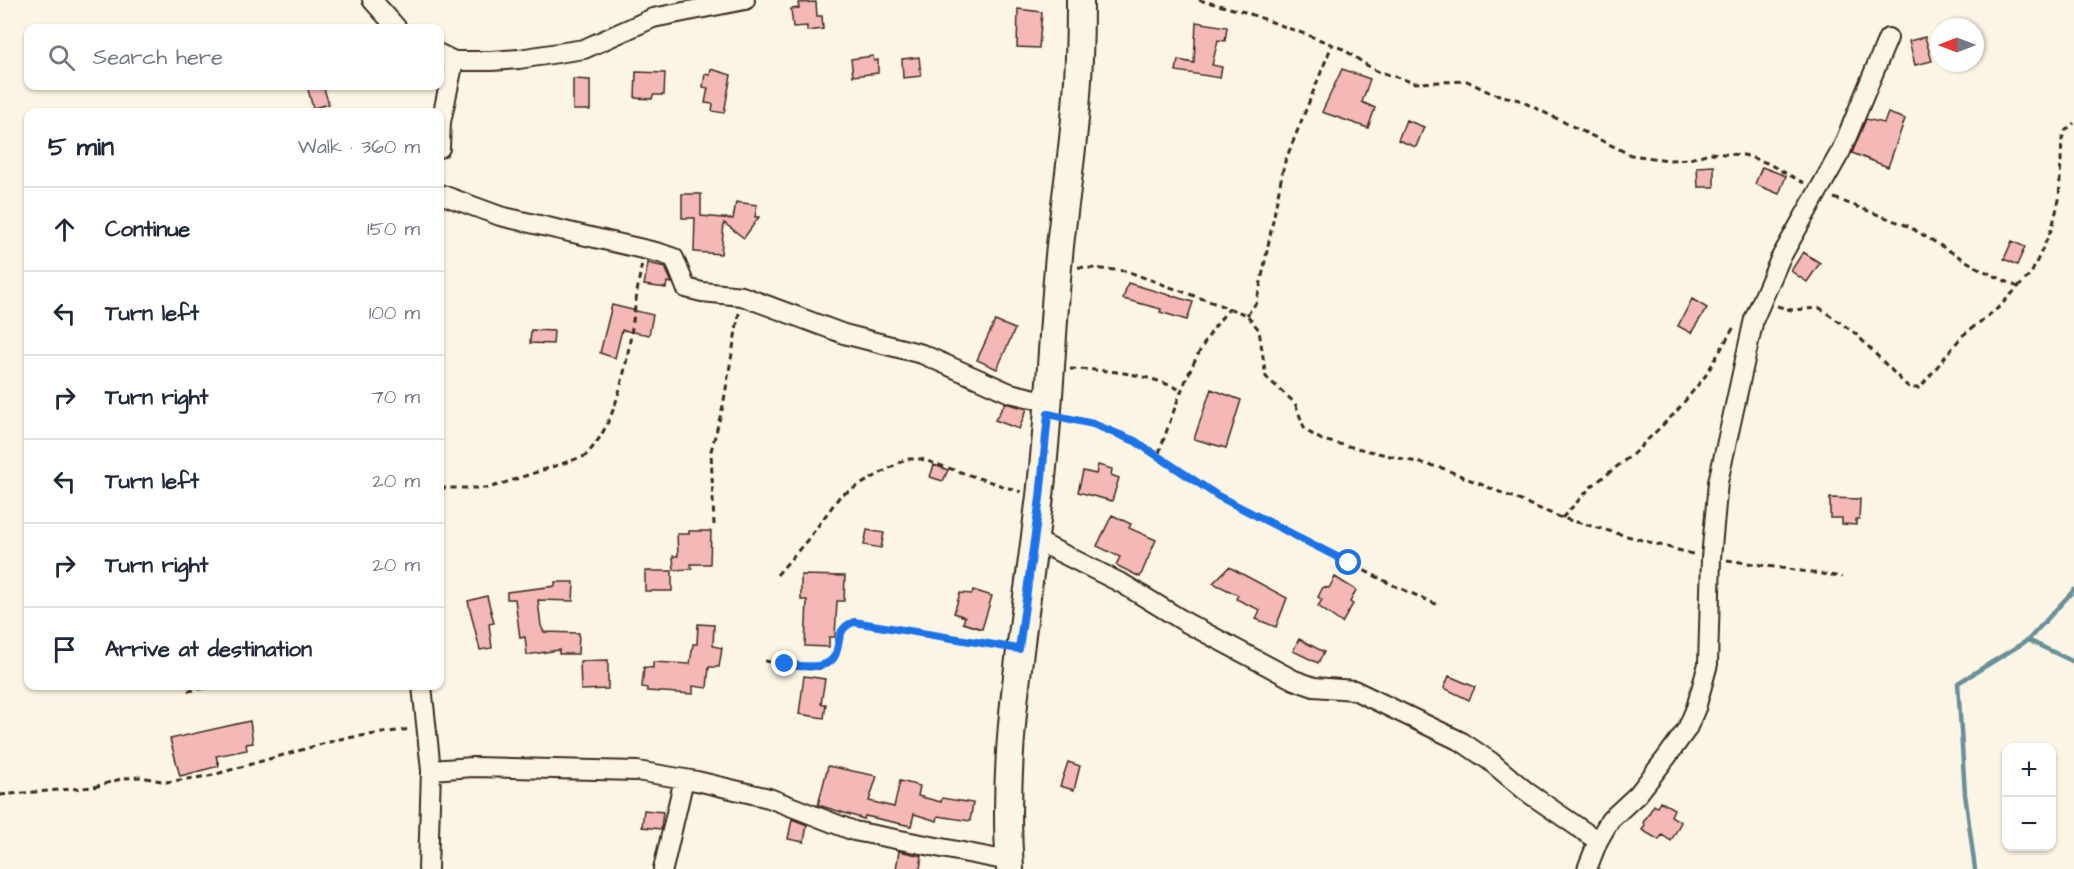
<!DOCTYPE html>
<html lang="en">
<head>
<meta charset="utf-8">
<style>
	:root { --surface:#fff; --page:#f6f6f7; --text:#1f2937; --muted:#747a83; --line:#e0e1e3 }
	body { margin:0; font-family:"Architects Daughter",sans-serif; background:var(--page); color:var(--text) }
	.controls { position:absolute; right:18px; bottom:18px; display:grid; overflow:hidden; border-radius:12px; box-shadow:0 2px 4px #0004 }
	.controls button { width:54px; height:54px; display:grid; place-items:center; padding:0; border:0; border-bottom:2px solid var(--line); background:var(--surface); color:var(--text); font:30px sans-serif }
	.compass { position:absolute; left:1930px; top:18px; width:54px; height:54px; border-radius:50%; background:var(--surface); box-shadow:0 2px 4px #0004; rotate:270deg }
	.stop { position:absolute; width:18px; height:18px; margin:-14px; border:4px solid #1a73e8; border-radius:50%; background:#fff }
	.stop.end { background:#1a73e8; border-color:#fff; box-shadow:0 2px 6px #0008 }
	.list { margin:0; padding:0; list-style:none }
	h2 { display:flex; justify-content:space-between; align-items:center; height:78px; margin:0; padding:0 24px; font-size:26px }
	h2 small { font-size:20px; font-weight:400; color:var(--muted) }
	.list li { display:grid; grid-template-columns:39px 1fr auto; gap:18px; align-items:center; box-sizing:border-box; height:84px; padding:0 24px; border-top:2px solid var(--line) }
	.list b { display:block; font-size:22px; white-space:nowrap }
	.list em { font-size:20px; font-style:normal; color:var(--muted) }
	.icon { flex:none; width:33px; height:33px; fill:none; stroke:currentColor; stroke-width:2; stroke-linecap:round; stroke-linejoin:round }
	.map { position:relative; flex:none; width:2074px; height:869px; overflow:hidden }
	.search { position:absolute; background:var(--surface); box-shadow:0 2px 4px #0004; left:24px; top:24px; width:420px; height:66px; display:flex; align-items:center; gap:15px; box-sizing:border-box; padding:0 21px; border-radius:12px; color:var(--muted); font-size:22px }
	.panel { position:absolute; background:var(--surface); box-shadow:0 2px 4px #0004; left:24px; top:108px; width:420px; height:582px; border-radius:12px }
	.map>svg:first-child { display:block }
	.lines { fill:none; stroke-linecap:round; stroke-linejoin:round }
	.stream { stroke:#698f98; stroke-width:4.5 }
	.building { fill:#f4b8b6; stroke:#3b2a1e; stroke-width:1.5 }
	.street-casing { stroke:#3b2a1e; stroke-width:22 }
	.secondary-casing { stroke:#3b2a1e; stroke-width:30 }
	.path { stroke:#3b2a1e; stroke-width:3; stroke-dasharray:6 4.5; stroke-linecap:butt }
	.street { stroke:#fcf5e5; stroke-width:18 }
	.secondary { stroke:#fcf5e5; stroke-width:26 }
	.route { stroke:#1a73e8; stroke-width:8 }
</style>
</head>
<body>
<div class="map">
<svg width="2074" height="869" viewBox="0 0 2074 869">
	<rect width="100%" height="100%" fill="#fcf5e5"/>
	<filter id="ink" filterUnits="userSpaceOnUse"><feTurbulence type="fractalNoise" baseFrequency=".0167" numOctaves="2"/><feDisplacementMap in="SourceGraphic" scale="12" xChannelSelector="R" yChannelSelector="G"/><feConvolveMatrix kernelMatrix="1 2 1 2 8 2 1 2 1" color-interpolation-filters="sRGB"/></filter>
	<g filter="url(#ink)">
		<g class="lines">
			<path class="stream" d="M2028,640L2074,662
				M1975,869L1965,794L1958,683L2028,640L2074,590"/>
		</g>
		<path class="building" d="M816,2L817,16H822L823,29L807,31V26L793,27L791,9L799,8L798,3Z
			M1018,9L1042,12L1039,48L1017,47Z
			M1196,22L1227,27L1225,41L1218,40L1212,65L1222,67L1220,78L1176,71L1178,60L1194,63Z
			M1925,37L1932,61L1915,65L1909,41Z
			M873,56L874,61L878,60V73L853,76L851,59Z
			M919,57L921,76L903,78L902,59Z
			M711,69L731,75L724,113L712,111L713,104L705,103L708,88L703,87L705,74L710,75Z
			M1342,69L1370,79L1362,102L1375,108L1368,128L1322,112Z
			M636,72L665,73L664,95H653L652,99L635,98Z
			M573,79L590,80V110H573Z
			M307,86H323L329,104L313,108Z
			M1888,113L1905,119L1888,167L1852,153L1866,119L1884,123Z
			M1406,120L1424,127L1416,147L1398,140Z
			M1714,166V187H1698L1697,167Z
			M1762,167L1786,176L1779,194L1755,184Z
			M682,194H701V216L733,219L736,202L757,205L755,217H759L744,238L724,223L721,254L694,252L695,218H682Z
			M2012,241L2025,247L2017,265L2004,259Z
			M1803,252L1820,263L1807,282L1791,271Z
			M648,263L665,267L672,283L667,282L666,288L644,285Z
			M1128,283L1193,302L1187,320L1160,312L1161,309L1123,299Z
			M1692,299L1707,308L1691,333L1678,326Z
			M612,305L653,315L649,335L622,330L615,358L600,353Z
			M995,321L1015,329L997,369L977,360Z
			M531,330L554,331L553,344L530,343Z
			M1211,389L1241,400L1226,448L1194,439Z
			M1005,403L1027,409L1019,429L995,420Z
			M934,465L948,470L943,481L930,477Z
			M1098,465L1112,469L1111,475L1119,478L1112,501L1078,492L1083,471L1096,474Z
			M1830,498L1860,499L1859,519H1856V525L1842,524V518H1830Z
			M1112,515L1131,524L1129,528L1156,540L1140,577L1116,565L1120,557L1097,546Z
			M867,530L884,533L881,548L864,545Z
			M689,531H711L710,564H691L692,569L674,570L673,556H678L677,534H689Z
			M1229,567L1287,598L1276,627L1256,619L1260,610L1236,599L1238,595L1213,583Z
			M645,571H672V591H645Z
			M801,575L845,576L844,601H837L835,637H829V647L805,646L807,600H801Z
			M1335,577L1356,590L1350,602L1353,604L1342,623L1318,606L1322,600L1318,597L1323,587L1329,588Z
			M555,582H574L573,601L538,600L541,626L544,632L579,633L578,654H559V650L527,655L525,637L520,638L515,599H507V592L555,586Z
			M973,590L992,596L982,629L963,623L965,617L954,613L960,593L972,594Z
			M487,596L494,623L489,624L492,648L480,650L468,601Z
			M698,624L714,625L713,646L722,648L719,667H709L707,688L693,686V694L647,691V688L642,687L644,667L653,668V662L690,664L693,644H697Z
			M1299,639L1324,652L1318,663L1293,651Z
			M608,660V689L581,690L580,661Z
			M804,676L825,679L821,704H826L824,718L799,714Z
			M1449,676L1475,687L1469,700L1444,688Z
			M250,721L253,743L246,744L247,750L216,756L219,766L180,776L170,739Z
			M1068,762L1080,766L1074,790L1060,786Z
			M828,766L877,776L869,801L894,807L900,781L920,786L918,796L941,802L942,798L973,803L970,821L938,816L937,821L914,814L911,826L865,816L864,819L818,805Z
			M1660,801L1674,809L1671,816L1681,822L1671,841L1662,835L1659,840L1642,830L1645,825L1643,823L1654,805L1657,807Z
			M644,810L663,812L661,829L642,827Z
			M792,819L807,825L804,842L788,839Z
			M899,851L922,856L920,869H896Z"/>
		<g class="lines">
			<g class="street-casing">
				<path id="street" d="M372,0L397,28
					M440,54L454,61H491L519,59L584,49L653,18L745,0
					M440,148L441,122L454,61
					M440,194L500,216L660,253L674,258L686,288L702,292L742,296L844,334L922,354L1010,393L1048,402
					M1035,540L1123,584L1187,623L1294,680L1314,687L1354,690L1462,742L1490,761L1527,792L1598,841
					M422,686L431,770L428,869
					M431,770L473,767L637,771L697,781L769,798L854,831L1009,861
					M663,869L684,779
					M1587,869L1598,841L1610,820L1638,794L1666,758L1687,729L1696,708L1708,664L1711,558L1718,482L1754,319L1780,259L1841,151L1888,38"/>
			</g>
			<g class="secondary-casing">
				<path id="secondary" d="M1010,869C1001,749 1024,630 1038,512C1049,430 1051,349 1058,267C1062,217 1071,168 1075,118C1079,79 1080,39 1080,0"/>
			</g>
			<path class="path" d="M1199,0L1245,12L1318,39L1343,49L1374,70L1415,83L1467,81L1491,93L1519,100L1631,155L1668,160L1690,159L1709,153L1744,155L1767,163L1804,183
				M1834,198L1908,226L1978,268L2020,288
				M1078,267L1126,271L1247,315L1259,330L1266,377L1295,403L1305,430L1322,440L1442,468L1562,518L1696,555
				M1777,306L1791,310L1820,308L1856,334L1904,383L1910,388H1920L1962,336L1998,308L2031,274L2052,228L2059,200L2062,139L2065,131L2074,123
				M1247,315L1256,303L1260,287L1284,164L1332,45
				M1070,369C1110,370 1144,373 1181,390
				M1067,418L1093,424L1135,441L1218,496L1250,513L1395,586L1438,605
				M1159,453C1176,404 1194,347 1230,308
				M440,488H489L585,456C629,412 630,323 642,263
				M1562,518L1592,486L1633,454L1676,412L1706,375L1735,325
				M714,525L711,451L723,406L739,313
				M1727,560L1842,577
				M777,575L809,538L840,496L906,459H921L1021,492
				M765,661C782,664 805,672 823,667C842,661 835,628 854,622L1001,646
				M188,691L217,686
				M0,795L94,787L124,778L141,777L166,782L209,776L340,739L410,729"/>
			<use href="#street" class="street"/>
			<use href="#secondary" class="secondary"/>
		</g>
	</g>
	<g class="lines" filter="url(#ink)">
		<path class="route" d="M785,664C863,677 821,633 854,622L1019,649L1040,498L1048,414L1093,424L1135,441L1218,496L1349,563"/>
	</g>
</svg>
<div class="controls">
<button>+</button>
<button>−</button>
</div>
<svg class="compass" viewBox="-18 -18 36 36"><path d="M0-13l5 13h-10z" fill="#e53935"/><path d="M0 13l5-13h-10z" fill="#747a83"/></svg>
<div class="stop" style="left:1349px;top:563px"></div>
<div class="stop end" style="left:785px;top:664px"></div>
<div class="search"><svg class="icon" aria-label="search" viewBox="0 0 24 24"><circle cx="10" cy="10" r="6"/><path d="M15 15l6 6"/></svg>Search here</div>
<section class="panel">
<h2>5 min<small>Walk · 360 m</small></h2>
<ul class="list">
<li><svg class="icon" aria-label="ahead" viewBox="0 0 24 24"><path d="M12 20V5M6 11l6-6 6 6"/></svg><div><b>Continue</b></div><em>150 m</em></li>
<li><svg class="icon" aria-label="left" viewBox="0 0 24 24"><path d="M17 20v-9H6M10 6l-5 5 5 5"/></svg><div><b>Turn left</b></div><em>100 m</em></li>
<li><svg class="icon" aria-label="right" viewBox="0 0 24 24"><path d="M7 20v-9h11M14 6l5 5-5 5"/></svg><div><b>Turn right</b></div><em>70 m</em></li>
<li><svg class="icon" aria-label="left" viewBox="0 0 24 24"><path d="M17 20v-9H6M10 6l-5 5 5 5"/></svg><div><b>Turn left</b></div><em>20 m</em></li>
<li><svg class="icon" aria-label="right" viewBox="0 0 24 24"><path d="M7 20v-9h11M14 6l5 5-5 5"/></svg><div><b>Turn right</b></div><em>20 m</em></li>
<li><svg class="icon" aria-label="arrive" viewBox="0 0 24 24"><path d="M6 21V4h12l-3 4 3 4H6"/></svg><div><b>Arrive at destination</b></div></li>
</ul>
</section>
</div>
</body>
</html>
